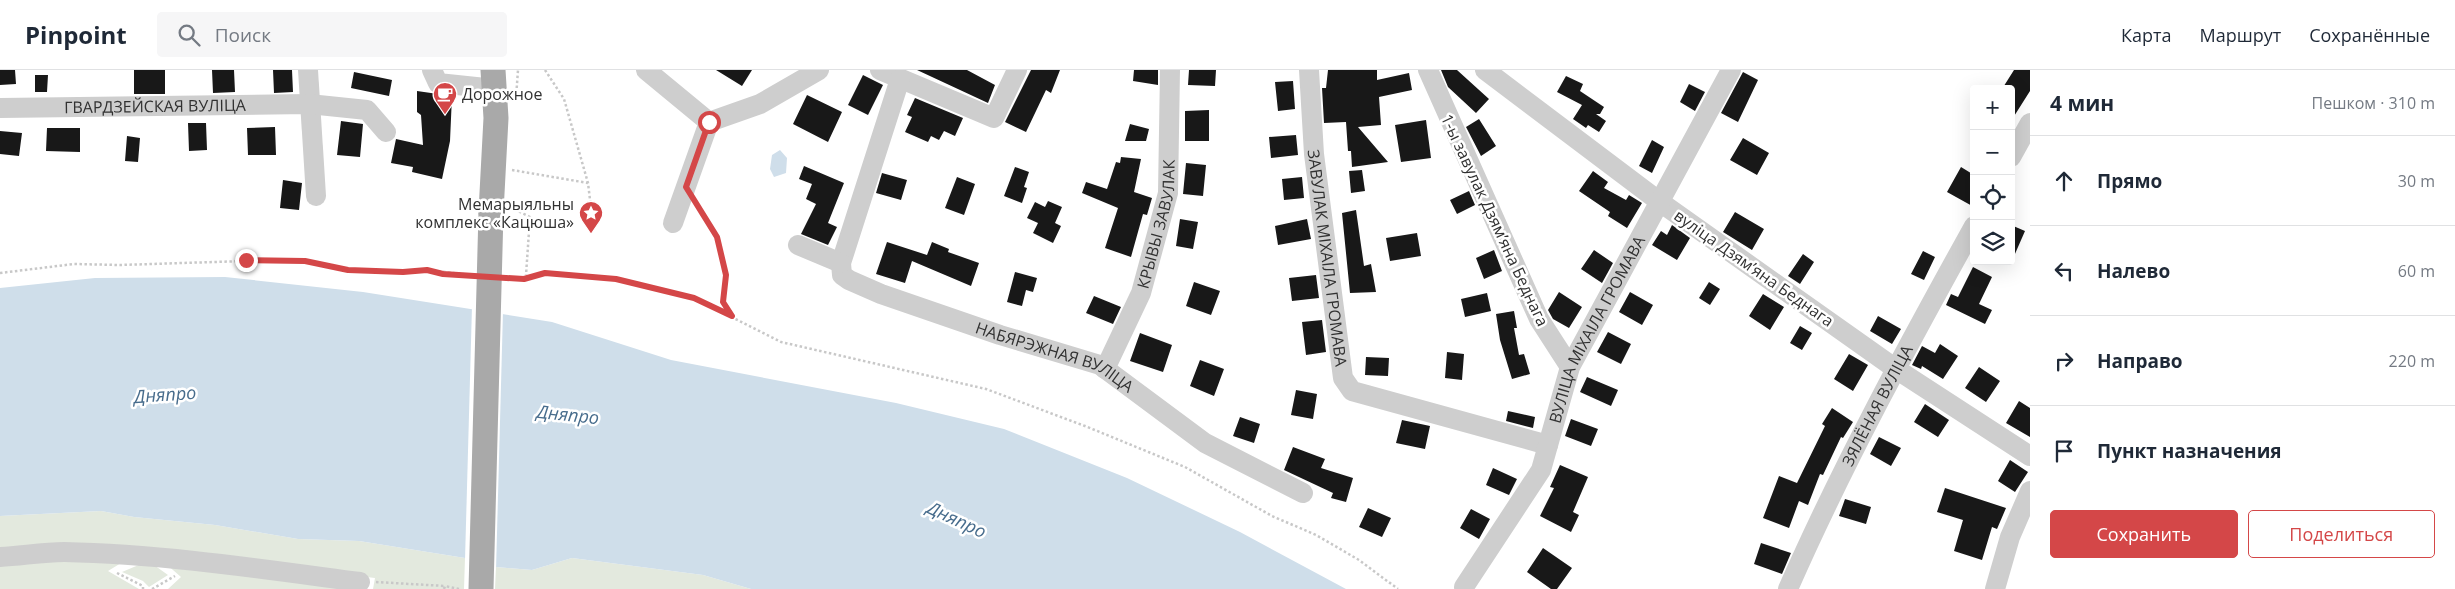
<!DOCTYPE html>
<html lang="ru">
<head>
<meta charset="utf-8">
<style>
	:root { --surface:#fff; --page:#f6f6f7; --text:#1f2937; --muted:#747a83; --line:#e0e1e3; --accent:#d44748 }
	body { margin:0; font-family:"Open Sans",sans-serif; background:var(--page); color:var(--text) }
	.controls { position:absolute; right:15px; top:15px; display:grid; overflow:hidden; border-radius:5px; box-shadow:0 5px 20px #0002 }
	.controls button { width:45px; height:45px; display:grid; place-items:center; padding:0; border:0; border-bottom:1px solid var(--line); background:var(--surface); color:var(--text); font:25px sans-serif }
	.stop { position:absolute; width:15px; height:15px; margin:-11px; border:4px solid #d44748; border-radius:50%; background:#fff }
	.stop.end { background:#d44748; border-color:#fff; box-shadow:0 1px 5px #0008 }
	.list { margin:0; padding:0; list-style:none }
	h2 { display:flex; justify-content:space-between; align-items:center; height:65px; margin:0; padding:0 20px; font-size:21px }
	h2 small { font-size:16px; font-weight:400; color:var(--muted) }
	.list li { display:grid; grid-template-columns:32px 1fr auto; gap:15px; align-items:center; box-sizing:border-box; height:90px; padding:0 20px; border-top:1px solid var(--line) }
	.list b { display:block; font-size:19px; white-space:nowrap }
	.list em { font-size:16px; font-style:normal; color:var(--muted) }
	.actions { display:flex; gap:10px; padding:15px 20px }
	.actions a { flex:1; padding:11px 0; border:1px solid var(--accent); border-radius:5px; text-align:center; font-size:18px; color:var(--accent) }
	.actions .main { background:var(--accent); color:#fff }
	.icon { flex:none; width:28px; height:28px; fill:none; stroke:currentColor; stroke-width:2; stroke-linecap:round; stroke-linejoin:round }
	.map { position:relative; flex:none; width:2030px; height:519px; overflow:hidden }
	header { display:flex; align-items:center; gap:30px; box-sizing:border-box; height:70px; padding:0 25px; background:var(--surface); border-bottom:1px solid var(--line) }
	header strong { font-size:24px }
	nav { display:flex; gap:28px; margin-inline-start:auto; font-size:18px }
	.search { width:350px; height:45px; background:var(--page); display:flex; align-items:center; gap:12px; box-sizing:border-box; padding:0 18px; border-radius:5px; color:var(--muted); font-size:19px }
	main { display:flex }
	aside { flex:1; background:var(--surface) }
	.map>svg:first-child { display:block }
	.green { fill:#e3e9de }
	.water { fill:#cfdeea }
	.pier { fill:#fff }
	.building { fill:#181818 }
	.lines { fill:none; stroke-linecap:round; stroke-linejoin:round }
	.path { stroke:#c8c8c8; stroke-width:2.5; stroke-dasharray:2.5 2.5; stroke-linecap:butt }
	.minor { stroke:#cecece; stroke-width:20 }
	.major { stroke:#a9a9a9; stroke-width:25 }
	.major-bridge { stroke:#a9a9a9; stroke-width:25 }
	.route { stroke:#d44748; stroke-width:6 }
	.labels { text-anchor:middle; dominant-baseline:central; stroke-width:5; stroke-linejoin:round; paint-order:stroke }
	.poi-label { font-size:16px; fill:#313131; stroke:#fff; text-anchor:start }
	.street-label { font-size:16px; fill:#313131; stroke:#fff }
	.water-label { font-size:18px; font-style:italic; fill:#476c8c; stroke:#fff }
</style>
</head>
<body>
<header>
<strong>Pinpoint</strong>
<div class="search"><svg class="icon" aria-label="search" viewBox="0 0 24 24"><circle cx="10" cy="10" r="6"/><path d="M15 15l6 6"/></svg>Поиск</div>
<nav><a>Карта</a><a>Маршрут</a><a>Сохранённые</a></nav>
</header>
<main>
<div class="map">
<svg width="2030" height="519" viewBox="0 0 2030 519">
	<rect width="100%" height="100%" fill="#fff"/>
	<path class="green" d="M101,441L134,447L215,455L298,469L359,471L465,488L464,519H373L375,508L123,479L0,484V446Z
		M572,488L703,505L751,519H495L496,497L532,500Z
		M126,490L108,501L139,519H0V493Z
		M165,493L347,519H168L181,507Z
		M141,494L154,495L168,505L149,517L143,511L122,502Z"/>
	<path class="water" d="M780,80L787,88L786,103L774,107L770,99L772,85Z
		M225,207L363,222L552,252L671,290L896,333L1004,359L1127,408L1240,462L1346,519H751L703,505L572,488L532,500L496,497L465,488L359,471L298,469L215,455L134,447L101,441L0,446V218L95,208Z"/>
	<path class="pier" d="M472,236L503,241L496,500L465,490Z"/>
	<path class="building" d="M0,0H15L16,14L0,15Z
		M134,0H165V24H134Z
		M212,0H234L235,22L213,23Z
		M273,0H292L293,22L274,23Z
		M716,0H752L742,16Z
		M917,0H967L995,15L988,33Z
		M1031,0H1060L1051,23L1046,20L1026,62L1005,52Z
		M1134,0H1158V15L1133,11Z
		M1189,0H1216L1215,16L1188,15Z
		M1328,0H1377V10L1409,3L1412,20L1379,27L1381,55L1358,57L1388,92L1352,97L1351,81H1348L1346,52L1324,53L1322,18H1326Z
		M1441,0H1457L1489,29L1476,43L1448,17Z
		M2014,0H2030V21L2011,51V19H2002Z
		M354,2L392,10L389,26L351,18Z
		M1743,2L1758,10L1738,52L1721,43Z
		M35,5H48L47,22H35Z
		M863,5L883,15L868,45L848,35Z
		M1566,6L1583,14L1580,21L1604,37L1600,44H1596L1606,51L1599,62L1588,55L1586,58L1573,49L1582,35L1557,22Z
		M1293,11L1295,39L1278,41L1275,12Z
		M1689,14L1705,22L1695,41L1680,32Z
		M417,21L452,26L450,71L442,109L412,102L413,97L391,93L396,69L423,75L421,45L417,42Z
		M807,25L842,42L828,72L793,54Z
		M915,28L963,48L955,66L944,61L939,70L931,66L928,72L905,62L912,47L907,45Z
		M1209,40V71H1185V41Z
		M1479,49L1496,76L1481,86L1466,57Z
		M1426,50L1431,88L1401,92L1395,55Z
		M341,51L363,54L360,87L337,85Z
		M188,53H206L207,80L189,81Z
		M1130,54L1149,59L1146,71H1125Z
		M275,57L276,85H248L247,58Z
		M47,58H80V82L46,81Z
		M0,61L22,63L19,86L0,84Z
		M1296,65L1298,85L1271,88L1269,67Z
		M127,66L140,68L138,92L125,91Z
		M1743,68L1769,83L1757,105L1730,90Z
		M1652,70L1664,77L1652,103L1639,96Z
		M1121,87L1141,89L1134,122L1152,128L1147,145L1143,144L1131,187L1105,178L1118,138L1082,123L1086,112L1107,119L1116,92L1120,93Z
		M1186,93L1206,95L1203,126L1183,124Z
		M804,96L844,113L828,153L837,157L828,175L801,164L816,134L806,129L812,114L799,109Z
		M1015,97L1029,102L1024,117L1027,118L1022,133L1004,126Z
		M1961,97L1974,105V137L1947,122Z
		M1362,100L1365,121L1351,123L1349,101Z
		M1593,101L1608,112L1604,118L1626,130L1629,125L1642,133L1627,158L1608,146L1610,142L1579,121Z
		M882,103L907,110L901,130L876,123Z
		M957,107L975,114L964,145L945,138Z
		M1302,107L1304,128L1284,130L1282,109Z
		M283,110L302,113L299,140L280,138Z
		M1469,121L1475,135L1457,144L1450,130Z
		M1048,131L1062,137L1055,153L1061,156L1053,173L1033,163L1038,153L1027,148L1035,132L1045,137Z
		M1356,140L1364,196L1371,194L1376,222L1350,223L1342,143Z
		M1735,142L1764,159L1752,180L1723,162Z
		M1180,149L1198,152L1193,179L1176,176Z
		M1307,149L1311,169L1278,175L1275,156Z
		M1672,155L1690,168L1677,190L1652,175L1661,161L1667,165Z
		M2011,155L2025,161L2011,193Z
		M1417,163L1421,186L1390,191L1386,168Z
		M887,172L927,185L932,172L949,179L948,182L979,193L971,216L912,191L905,213L876,204Z
		M1494,180L1502,201L1484,209L1476,188Z
		M1594,180L1613,193L1602,213L1581,199Z
		M1923,181L1935,187L1924,210L1911,204Z
		M1803,184L1814,192L1800,214L1788,206Z
		M1973,197L1992,207L1979,234L1992,240L1985,254L1946,235L1951,224L1958,227Z
		M1015,202L1037,208L1033,222L1026,220L1022,236L1007,232Z
		M1316,205L1319,228L1292,231L1289,208Z
		M1194,212L1220,221L1211,245L1186,236Z
		M1709,212L1720,219L1710,235L1699,228Z
		M1559,222L1582,237L1569,258L1553,249L1548,240Z
		M1630,222L1653,235L1642,255L1619,242Z
		M1487,223L1491,241L1465,247L1461,229Z
		M1763,224L1784,237L1770,260L1749,246Z
		M1094,226L1121,237L1113,254L1086,243Z
		M1514,241L1517,258H1514L1519,285L1524,284L1530,304L1512,309L1500,270L1496,244Z
		M1878,246L1901,259L1892,274L1870,261Z
		M1322,250L1326,282L1306,285L1302,252Z
		M1800,256L1812,263L1802,280L1790,273Z
		M1608,262L1631,274L1621,294L1597,282Z
		M1140,263L1172,275L1163,302L1130,291Z
		M1940,274L1958,286L1943,309L1922,296L1921,299L1912,295L1922,276L1935,283Z
		M1447,282L1464,284L1462,310L1445,308Z
		M1849,284L1868,295L1853,321L1834,309Z
		M1366,287L1389,288L1388,306L1365,305Z
		M1200,290L1224,299L1214,326L1190,316Z
		M1979,297L2000,311L1986,332L1965,318Z
		M1587,307L1618,320L1611,336L1580,322Z
		M1296,320L1317,324L1313,349L1291,345Z
		M2019,331L2030,338V367L2006,353Z
		M1925,334L1949,350L1938,367L1914,352Z
		M1832,338L1853,352L1843,368L1841,367L1823,405L1820,404L1808,435L1799,431L1789,458L1763,448L1779,406L1797,413L1825,356L1822,354Z
		M1508,341L1535,347L1533,358L1506,351Z
		M1240,347L1260,354L1254,373L1233,366Z
		M1571,349L1598,359L1591,376L1565,366Z
		M1402,350L1430,356L1425,379L1396,373Z
		M1879,367L1901,378L1891,396L1870,384Z
		M1293,377L1325,389L1321,398L1353,408L1346,432L1331,428L1333,423L1284,400Z
		M2010,390L2028,402L2015,422L1998,411Z
		M1560,395L1588,407L1573,442L1579,445L1571,462L1540,446L1554,418L1550,417Z
		M1493,398L1517,409L1509,425L1486,415Z
		M1945,418L2006,438L1997,459L1992,457L1982,490L1954,481L1963,450L1937,442Z
		M1845,429L1871,437L1866,454L1839,446Z
		M1368,438L1391,448L1382,467L1359,457Z
		M1471,439L1490,449L1479,469L1460,458Z
		M1761,473L1791,483L1782,504L1754,494Z
		M1543,478L1572,498L1557,519H1551L1527,502Z"/>
	<g class="lines">
		<path class="path" d="M545,0L564,29L588,113
			M516,28L518,0
			M512,100L588,113L592,146
			M697,135C712,156 722,177 725,204C728,225 718,223 731,245
			M510,137L530,147L526,205
			M0,203L74,194L120,195L245,191H305L348,200L403,203L427,200L471,205
			M509,208L524,209L545,203L616,209L694,228L781,272L986,319L1085,356L1185,397L1272,446L1316,465L1359,490L1398,519
			M117,503L143,516V519
			M376,512L445,516
			M152,519L175,506
			M444,519L445,516L459,519"/>
		<g class="minor">
			<path d="M308,0L316,126"/>
			<path d="M432,0L438,13L495,19"/>
			<path d="M646,0L709,52L760,34L819,0"/>
			<path d="M880,0L994,48L1017,0"/>
			<path id="s1" d="M1309,0L1314,84L1343,308L1352,321L1548,375"/>
			<path d="M1428,0L1539,249L1570,297"/>
			<path d="M1485,0L1660,132L1896,299L2030,386"/>
			<path id="s2" d="M900,9L841,193L842,205L849,210L881,224L1000,265L1100,295L1205,373L1303,423"/>
			<path id="s3" d="M0,38L309,34L367,40L386,62"/>
			<path d="M2011,87L2030,53"/>
			<path d="M673,153L709,52"/>
			<path d="M798,175L841,193"/>
			<path id="s4" d="M1105,299L1141,223L1168,123L1170,0"/>
			<path d="M0,487C21,486 43,482 64,482C163,484 262,499 360,512"/>
			<path id="s5" d="M1464,517L1541,400L1570,297L1731,0"/>
			<path id="s6" d="M1788,519C1843,394 1908,275 1974,156"/>
			<path d="M1995,519L2010,467L2030,421"/>
		</g>
		<path class="major" d="M491,142L496,48L493,0"/>
		<path class="major-bridge" d="M481,519L491,142"/>
	</g>
	<g class="lines">
		<path class="route" d="M246,190L305,191L348,200L403,202L427,200L443,204L524,209L545,203L616,209L694,228L732,246L723,232L726,205L717,167L686,117L709,52"/>
	</g>
	<defs>
		<g id="cafe-pin" transform="scale(1.25)"><path d="M0 17L-7.5 6A9.5 9.5 0 1 1 7.5 6Z" fill="#d44748" stroke="#fff"/><path d="M-5.5-4.5H6V0H3Q3 3.5 0 3.5H-2.5Q-5.5 3.5-5.5 0ZM3-3.2v2h1.7v-2ZM-6 4.5H4V6H-6Z" fill="#fff"/></g>
		<g id="sight-pin" transform="scale(1.25)"><path d="M0 17L-7.5 6A9.5 9.5 0 1 1 7.5 6Z" fill="#d44748" stroke="#fff"/><path d="M0-6L1.8-2.2L6-1.7L2.9 1.2L3.7 5.4L0 3.3L-3.7 5.4L-2.9 1.2L-6-1.7L-1.8-2.2Z" fill="#fff"/></g>
	</defs>
	<g fill-rule="evenodd">
		<use href="#cafe-pin" x="445" y="24"/>
		<use href="#sight-pin" x="591" y="143"/>
	</g>
	<g class="labels">
		<g class="poi-label">
			<text x="462" y="24">Дорожное</text>
			<text x="574" y="134" text-anchor="end">Мемарыяльны<tspan x="574" dy="18">комплекс «Кацюша»</tspan></text>
		</g>
		<g class="street-label">
			<text stroke="none"><textPath href="#s3" startOffset="155">ГВАРДЗЕЙСКАЯ ВУЛІЦА</textPath></text>
			<text transform="translate(1495 150) rotate(65)">1-ы завулак Дзямʼяна Беднага</text>
			<text stroke="none"><textPath href="#s4" startOffset="155">КРЫВЫ ЗАВУЛАК</textPath></text>
			<text stroke="none"><textPath href="#s1" startOffset="189">ЗАВУЛАК МІХАІЛА ГРОМАВА</textPath></text>
			<text transform="translate(1754 198) rotate(35)">вуліца Дзямʼяна Беднага</text>
			<text stroke="none"><textPath href="#s5" startOffset="292">ВУЛІЦА МІХАІЛА ГРОМАВА</textPath></text>
			<text stroke="none"><textPath href="#s2" startOffset="434">НАБЯРЭЖНАЯ ВУЛІЦА</textPath></text>
			<text stroke="none"><textPath href="#s6" startOffset="204">ЗЯЛЁНАЯ ВУЛІЦА</textPath></text>
		</g>
		<g class="water-label">
			<text transform="translate(165 324) rotate(-4)">Дняпро</text>
			<text transform="translate(568 344) rotate(6)">Дняпро</text>
			<text transform="translate(957 449) rotate(25)">Дняпро</text>
		</g>
	</g>
</svg>
<div class="controls">
<button>+</button>
<button>−</button>
<button><svg class="icon" aria-label="locate" viewBox="0 0 24 24"><circle cx="12" cy="12" r="6"/><path d="M12 2v4M12 18v4M2 12h4M18 12h4"/></svg></button>
<button><svg class="icon" aria-label="layers" viewBox="0 0 24 24"><path d="M12 4l9 5-9 5-9-5zM3 14l9 5 9-5"/></svg></button>
</div>
<div class="stop" style="left:709px;top:52px"></div>
<div class="stop end" style="left:246px;top:190px"></div>
</div>
<aside>
<h2>4 мин<small>Пешком · 310 m</small></h2>
<ul class="list">
<li><svg class="icon" aria-label="ahead" viewBox="0 0 24 24"><path d="M12 20V5M6 11l6-6 6 6"/></svg><div><b>Прямо</b></div><em>30 m</em></li>
<li><svg class="icon" aria-label="left" viewBox="0 0 24 24"><path d="M17 20v-9H6M10 6l-5 5 5 5"/></svg><div><b>Налево</b></div><em>60 m</em></li>
<li><svg class="icon" aria-label="right" viewBox="0 0 24 24"><path d="M7 20v-9h11M14 6l5 5-5 5"/></svg><div><b>Направо</b></div><em>220 m</em></li>
<li><svg class="icon" aria-label="arrive" viewBox="0 0 24 24"><path d="M6 21V4h12l-3 4 3 4H6"/></svg><div><b>Пункт назначения</b></div></li>
</ul>
<div class="actions"><a class="main">Сохранить</a><a>Поделиться</a></div>
</aside>
</main>
</body>
</html>
